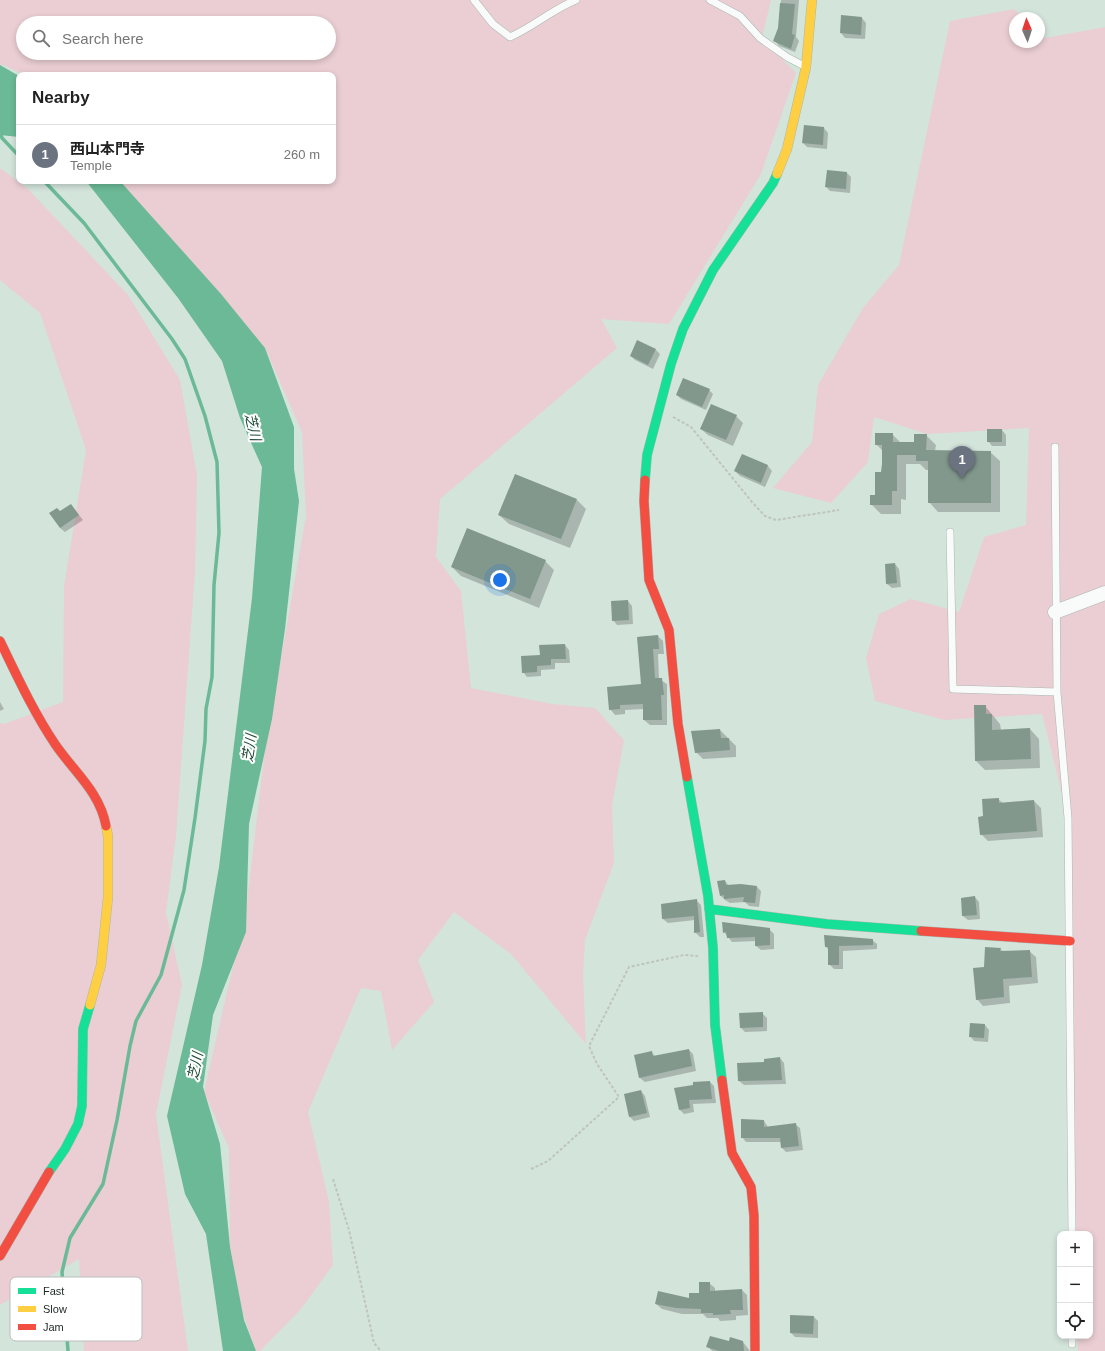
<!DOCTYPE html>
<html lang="en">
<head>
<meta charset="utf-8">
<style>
	:root { --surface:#fff; --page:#f6f6f6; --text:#222; --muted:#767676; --line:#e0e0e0; --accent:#0f766e }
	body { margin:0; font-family:Arial,"Noto Sans JP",sans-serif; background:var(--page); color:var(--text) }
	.controls { position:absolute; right:12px; bottom:12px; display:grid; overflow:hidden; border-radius:8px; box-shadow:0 2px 6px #0003 }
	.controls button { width:36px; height:36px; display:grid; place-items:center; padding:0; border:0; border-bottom:1px solid var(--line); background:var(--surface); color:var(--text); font:20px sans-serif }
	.compass { position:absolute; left:1009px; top:12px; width:36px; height:36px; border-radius:50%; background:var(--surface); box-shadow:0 2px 6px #0003; rotate:357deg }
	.you { position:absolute; left:500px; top:580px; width:14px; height:14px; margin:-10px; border:3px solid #fff; border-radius:50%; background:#1a73e8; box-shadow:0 0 0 6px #1a73e833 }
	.badge { display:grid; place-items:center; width:26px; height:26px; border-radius:50%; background:var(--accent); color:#fff; font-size:13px; font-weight:700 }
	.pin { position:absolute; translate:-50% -33px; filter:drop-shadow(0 1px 2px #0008) }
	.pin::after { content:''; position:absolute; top:21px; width:14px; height:12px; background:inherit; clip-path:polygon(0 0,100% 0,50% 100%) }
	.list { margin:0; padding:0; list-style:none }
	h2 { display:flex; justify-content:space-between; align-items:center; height:52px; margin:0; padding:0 16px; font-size:17px }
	h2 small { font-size:13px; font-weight:400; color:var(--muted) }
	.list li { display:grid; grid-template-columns:26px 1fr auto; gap:12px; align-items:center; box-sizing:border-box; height:60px; padding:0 16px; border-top:1px solid var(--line) }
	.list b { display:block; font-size:15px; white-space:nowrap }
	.list p { margin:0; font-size:13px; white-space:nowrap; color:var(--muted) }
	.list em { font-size:13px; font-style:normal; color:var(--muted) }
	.icon { flex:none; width:22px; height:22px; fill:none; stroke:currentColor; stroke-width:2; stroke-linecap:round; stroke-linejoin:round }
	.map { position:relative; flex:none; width:1105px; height:1351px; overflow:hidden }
	.search { position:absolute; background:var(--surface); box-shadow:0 2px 6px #0003; left:16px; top:16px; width:320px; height:44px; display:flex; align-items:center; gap:10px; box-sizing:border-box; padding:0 14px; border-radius:22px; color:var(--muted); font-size:15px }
	.panel { position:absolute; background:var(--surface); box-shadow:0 2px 6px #0003; left:16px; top:72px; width:320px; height:112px; border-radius:8px }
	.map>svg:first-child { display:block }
	.green { fill:#eaced3; fill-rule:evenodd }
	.water { fill:#6bb996 }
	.shadow { fill:#0003 }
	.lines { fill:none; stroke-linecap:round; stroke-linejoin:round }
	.stream { stroke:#6bb996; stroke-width:3.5 }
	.building { fill:#82988d }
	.lane-casing { stroke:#aab7b0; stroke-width:8 }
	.street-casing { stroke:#aab7b0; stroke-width:15 }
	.fast-casing { stroke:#aab7b0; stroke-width:10 }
	.slow-casing { stroke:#aab7b0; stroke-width:10 }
	.jam-casing { stroke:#aab7b0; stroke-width:10 }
	.path { stroke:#bec4c1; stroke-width:2; stroke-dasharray:3 2; stroke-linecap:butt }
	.lane { stroke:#f8fbfa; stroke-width:7 }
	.street { stroke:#f8fbfa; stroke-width:14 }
	.fast { stroke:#16e098; stroke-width:9 }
	.slow { stroke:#ffcf43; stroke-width:9 }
	.jam { stroke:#f24e42; stroke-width:9 }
	.labels { text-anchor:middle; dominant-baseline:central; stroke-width:4; stroke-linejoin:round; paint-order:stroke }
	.water-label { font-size:14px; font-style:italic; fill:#1f4935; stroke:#fff }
	.key { fill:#fff; stroke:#bbbfbd; stroke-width:1 }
	.key-label { font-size:11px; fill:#1d2923 }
</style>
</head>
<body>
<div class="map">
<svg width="1105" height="1351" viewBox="0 0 1105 1351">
	<rect width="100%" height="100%" fill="#d3e4db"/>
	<path class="green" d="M0,0H771L762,38L796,73L761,174L669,324L601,319L617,348L440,499L436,557L461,591L471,688L552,704L595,708L624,740L612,805L614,863L585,940L583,975L586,1044L511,954L454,912L418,960L434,1002L392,1050L381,991L361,988L308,1112L329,1202L333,1265L301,1309L260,1351H256L242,1311L230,1247L229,1148L204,1092L246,910L265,749L306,516L302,432L265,348L120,181H333V75H26L0,64ZM23,23H329V53H23Z
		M1014,9L1023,18H1015V42H1039V33L1045,38L1105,27V1351H1078L1077,1336H1090V1234H1074L1068,818L1042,714L944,720L875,701L866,658L879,614L911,599L959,612L984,537L1026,525L1029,428L927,434L874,417L868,462L831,503L773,488L812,442L818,385L863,308L899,265L950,21Z
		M0,168L28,189L128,295L180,380L197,476L195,571L176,836L166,912L182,985L156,1114L188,1351H84L79,1259L0,1305V723L4,724L63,702L64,586L86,450L40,313L0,280Z"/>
	<path class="water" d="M0,65L19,76V137L0,135Z
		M86,181H120L221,294L265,348L294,427V469L299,501L285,629L272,719L249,824L246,932L213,1015L203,1087L220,1144L230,1247L244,1320L256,1351H223L206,1234L185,1194L167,1116L202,965L219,867L252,598L262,467L240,418L222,361L178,298Z"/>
	<path class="shadow" d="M781,0H799L796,37L799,41L795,52L779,46L775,41L779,28Z
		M842,16L862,18L866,23L865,39L845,38L841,33Z
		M805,126L824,128L828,133L827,149L807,147L803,143Z
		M828,171L847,173L851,177L850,193L830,191L826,187Z
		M638,341L656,350L660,354L653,369L635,360L631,356Z
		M709,390L713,394L706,410L681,399L677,395Z
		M736,416L743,423L733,446L708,435L701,429Z
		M1002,430L1006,435V446H992L988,441Z
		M892,434L901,443H915L926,435L936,445L935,451L990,452L1000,461V512H938L929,502V470H926L920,464H906V500L901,499V514H881L871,504L876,496L882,474L883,451L876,444Z
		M742,455L768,466L772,471L765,487L740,476L735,471Z
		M577,500L586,509L570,548L509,524L499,515Z
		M71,505L83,520L65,532L60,528V512Z
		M545,561L554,570L539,608L461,576L452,567Z
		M895,564L899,569L901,587L892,588L887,584Z
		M628,601L632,606L633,624L617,625L613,620Z
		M658,636L663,641L664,654H658L659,679L667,684V725H650L644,720V709L625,710V714L615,715L610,709L642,685L638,637Z
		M565,645L569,650L570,663H555V669L541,670V676L527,677L523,672L541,656Z
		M0,702L4,709L0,711Z
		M985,706L1000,724L1001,730L1030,729L1039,739L1040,768L985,770L976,761Z
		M720,730L736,746V757L703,759L696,752Z
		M998,799L1003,803L1034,801L1041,808L1043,837L988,841L981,834L984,817Z
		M725,881L729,886L757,887L761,891L759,907L749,906L745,902L730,903L725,900L720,895Z
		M975,897L979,902L980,919L968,920L963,916L962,898Z
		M696,900L701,905L704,937H700L695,932V920L668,923L663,919Z
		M723,923L769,929L774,934V949L761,950L756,946V941L732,942L724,932Z
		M872,940L877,944V949L843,951V969H834L829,964V950L826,947Z
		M1000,949L1004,952L1029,951L1036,957L1038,983L1009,986L1010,1003L983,1006L977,999L984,968Z
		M762,1013L767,1018V1031L745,1032L741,1028Z
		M985,1025L989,1030L988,1042L974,1041L970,1036Z
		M689,1050L693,1054L696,1071L645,1082L640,1078L651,1052L655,1056Z
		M780,1058L784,1063L786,1084L744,1085L739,1081L765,1062Z
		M710,1082L714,1086L716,1103L693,1104L694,1112L684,1114L680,1110L676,1089Z
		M641,1091L645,1096L650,1117L634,1121L630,1117Z
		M764,1121L768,1127L795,1124L800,1128L803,1150L786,1152L782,1148L781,1142H746L742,1137Z
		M709,1283L715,1288V1291L742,1290L747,1295L748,1315L736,1316V1320L720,1321L718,1318H707L703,1314H682L662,1309L656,1304L690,1299L700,1294Z
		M814,1317L818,1321V1338L795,1337L791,1333Z
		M743,1342L750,1351H712L708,1347Z"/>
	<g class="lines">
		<path class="stream" d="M0,131L2,138L19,156
			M44,181L84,223L172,339L185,359L205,416L217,462L219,533L214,585L212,677L206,709L205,741L195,818L184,890L161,975L136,1021L130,1046L117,1120L103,1184L70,1238L62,1272L68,1351"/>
	</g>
	<path class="building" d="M780,3L795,4L792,34L795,35L791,49L773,41L778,28Z
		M841,15L862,17L861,35L840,33Z
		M804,125L824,127L823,145L802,143Z
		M827,170L847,172L846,189L825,187Z
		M637,340L656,349L648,365L630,356Z
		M683,378L710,389L702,407L676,395Z
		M711,404L737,415L726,440L700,429Z
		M987,429H1002V442H987Z
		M875,433H893V442H914V434H927L926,450L991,451V503H928V461H916V455H897V491H892V505H870V495H875V472H881L882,464V445H875Z
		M742,454L768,465L761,483L734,471Z
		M515,474L577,499L561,539L498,515Z
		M71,504L79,515L60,528L49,513L57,508L60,511Z
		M467,528L546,560L530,599L451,567Z
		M895,563L897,583L886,584L885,564Z
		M628,600L629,620L612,621L611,601Z
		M658,635L659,649H653L655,678H662L664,695H661L662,720H643V704L620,705V709L609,710L607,687L641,684L637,637Z
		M565,644L566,659H551V665L537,666V672L522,673L521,656L540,655L539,645Z
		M974,705H986V714H992V730L1030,728L1031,759L975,761Z
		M720,729L721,738H729L730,750L695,753L691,731Z
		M999,798V803L1034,800L1037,831L980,835L978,817L983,816L982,799Z
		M725,880L726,885L741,884L757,886L755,903L743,902L744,897L724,899V895L720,896L717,881Z
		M975,896L977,915L962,916L961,898Z
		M697,899L700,932L694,933V916L662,919L661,904Z
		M722,922L770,928V945L755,946V937L727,938L726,932L723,933Z
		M824,935L873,939V945L839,946V965H828V947H825Z
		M985,947L1001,948L1000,951L1030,950L1032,977L1003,979L1004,997L976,1000L973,968L984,967Z
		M763,1012V1027L740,1028L739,1013Z
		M970,1023L985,1024L984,1038L969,1037Z
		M689,1049L692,1066L639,1078L634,1055L652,1051L653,1056Z
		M780,1057L782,1080L738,1081L737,1063L764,1062V1059Z
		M710,1081L712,1099L689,1100L690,1108L679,1110L674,1088L693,1085V1082Z
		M641,1090L647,1113L629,1117L624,1094Z
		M741,1119L764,1120V1127L796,1123L799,1146L781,1148L780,1138H741Z
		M699,1282H710V1291L742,1289L743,1310H730L731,1314L713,1315V1313H701V1309L676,1308L655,1304L658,1291L689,1298V1293H699Z
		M790,1315L814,1316L813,1334L790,1333Z
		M710,1336L729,1341L730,1337L743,1341L744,1351H719L706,1347Z"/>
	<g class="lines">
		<g class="lane-casing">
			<path id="lane" d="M474,0L493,24L510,37C533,27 553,9 576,0
				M710,0L740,16L760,38L787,57L804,66
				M1055,447L1057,692L1068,818L1072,1234
				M950,532L953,689L1057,692
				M1072,1336V1344"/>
		</g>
		<g class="street-casing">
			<path id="street" d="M1055,612L1105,593"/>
		</g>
		<g class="fast-casing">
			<path id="fast" d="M645,480L647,455L671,364L683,329L713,270L773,183L777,174
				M687,777L708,896L713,948L715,1025L722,1080
				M709,909L827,924L921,931
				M49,1172L65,1149L78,1124L82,1106L83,1029L90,1005"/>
		</g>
		<g class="slow-casing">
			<path id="slow" d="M777,174L787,149L806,67L812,0
				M90,1005L101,965L108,897V836L106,826"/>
		</g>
		<g class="jam-casing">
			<path id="jam" d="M645,480L644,501L649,580L669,630L678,724L687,777
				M0,641C17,676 33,711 55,744C74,772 100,792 106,826
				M921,931L1070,941
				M722,1080L732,1153L751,1187L754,1216L755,1351
				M0,1256L49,1172"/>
		</g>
		<path class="path" d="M673,417L691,427L752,502L765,516L776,520L839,510
			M531,1169L548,1161L619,1097L597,1064L589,1046L629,967L684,955L698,956
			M333,1179L349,1230L374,1343L381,1351"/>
		<use href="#lane" class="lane"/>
		<use href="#street" class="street"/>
		<use href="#fast" class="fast"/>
		<use href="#slow" class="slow"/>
		<use href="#jam" class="jam"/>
	</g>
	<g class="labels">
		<g class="water-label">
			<text transform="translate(253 427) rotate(77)">芝川</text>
			<text transform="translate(249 748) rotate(-82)">芝川</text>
			<text transform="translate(195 1066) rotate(-79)">芝川</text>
		</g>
	</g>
	<rect x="10" y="1277" width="132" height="64" rx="6" class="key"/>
	<rect x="18" y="1288" width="18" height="6" fill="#16e098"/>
	<rect x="18" y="1306" width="18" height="6" fill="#ffcf43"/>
	<rect x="18" y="1324" width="18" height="6" fill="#f24e42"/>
	<g class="key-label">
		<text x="43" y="1295">Fast</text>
		<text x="43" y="1313">Slow</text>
		<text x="43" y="1331">Jam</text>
	</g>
</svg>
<div class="controls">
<button>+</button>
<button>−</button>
<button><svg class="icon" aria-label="locate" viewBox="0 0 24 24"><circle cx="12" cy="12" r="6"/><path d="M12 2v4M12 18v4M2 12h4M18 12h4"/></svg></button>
</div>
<svg class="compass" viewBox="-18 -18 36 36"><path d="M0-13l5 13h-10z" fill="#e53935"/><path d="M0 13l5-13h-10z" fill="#767676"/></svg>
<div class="you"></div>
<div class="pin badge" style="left:962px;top:479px;background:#6b7280">1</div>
<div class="search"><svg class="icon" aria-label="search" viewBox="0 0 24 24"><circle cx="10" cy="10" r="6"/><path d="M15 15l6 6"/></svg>Search here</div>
<section class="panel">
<h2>Nearby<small></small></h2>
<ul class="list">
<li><span class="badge" style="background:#6b7280">1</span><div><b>西山本門寺</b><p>Temple</p></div><em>260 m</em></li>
</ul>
</section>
</div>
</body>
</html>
